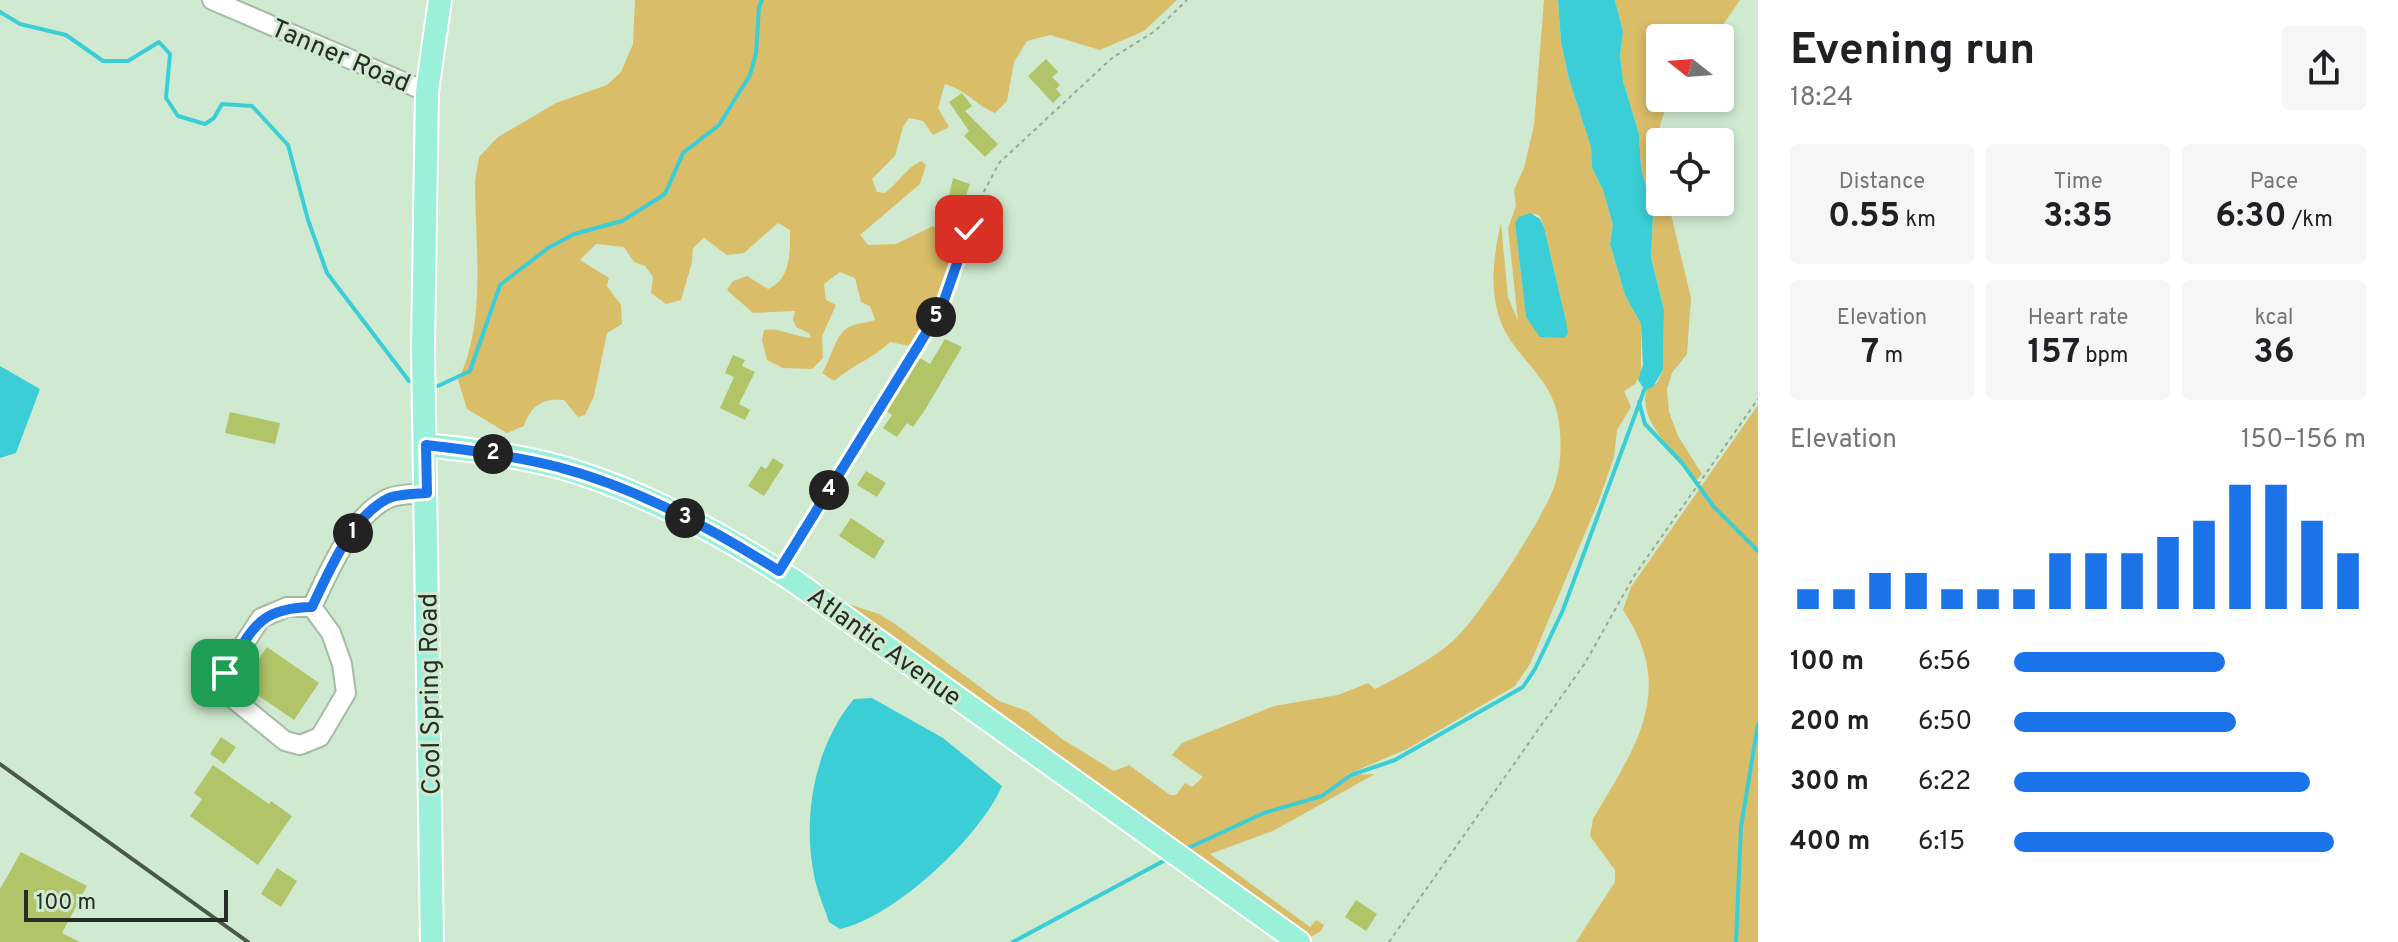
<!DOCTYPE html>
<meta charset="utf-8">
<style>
body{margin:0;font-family:Overpass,sans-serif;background:#f6f6f6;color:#202124;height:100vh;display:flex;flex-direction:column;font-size:30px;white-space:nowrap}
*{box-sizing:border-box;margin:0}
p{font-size:26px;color:#757577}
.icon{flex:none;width:44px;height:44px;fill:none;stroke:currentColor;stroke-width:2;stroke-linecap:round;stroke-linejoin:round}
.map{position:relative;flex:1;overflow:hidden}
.side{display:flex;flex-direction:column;background:#fff;width:640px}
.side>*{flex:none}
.needle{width:52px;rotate:287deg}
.buttons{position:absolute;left:1646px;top:24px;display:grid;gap:16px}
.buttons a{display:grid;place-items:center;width:88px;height:88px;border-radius:8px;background:#fff;box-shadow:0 4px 12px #0003;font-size:40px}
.scale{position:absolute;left:24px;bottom:20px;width:204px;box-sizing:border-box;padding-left:8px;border:4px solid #242e24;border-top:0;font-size:22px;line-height:28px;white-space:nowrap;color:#242e24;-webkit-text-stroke:6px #d0ead1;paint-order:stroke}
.pin{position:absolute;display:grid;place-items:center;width:68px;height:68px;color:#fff;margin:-34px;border-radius:16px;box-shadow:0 4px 12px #0006}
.km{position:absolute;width:40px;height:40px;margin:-20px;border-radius:50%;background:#222;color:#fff;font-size:22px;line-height:40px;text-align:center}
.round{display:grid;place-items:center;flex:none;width:84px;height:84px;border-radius:8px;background:#f6f6f6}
.overview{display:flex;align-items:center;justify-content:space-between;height:136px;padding:0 32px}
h1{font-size:44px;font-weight:700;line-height:60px}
.stats{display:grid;grid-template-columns:repeat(3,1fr);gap:12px;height:136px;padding:8px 32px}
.stats div{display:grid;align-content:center;border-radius:8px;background:#f6f6f6;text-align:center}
.stats b{font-size:34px;font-weight:700}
.stats small{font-size:22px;font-weight:400}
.stats p{font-size:22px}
.chart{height:224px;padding:16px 32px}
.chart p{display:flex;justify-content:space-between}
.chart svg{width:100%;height:144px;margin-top:8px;stroke:#1a73e8;stroke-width:6}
ul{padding:0 32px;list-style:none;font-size:26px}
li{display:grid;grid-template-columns:128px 96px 1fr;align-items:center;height:60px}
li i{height:20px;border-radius:10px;background:#1a73e8}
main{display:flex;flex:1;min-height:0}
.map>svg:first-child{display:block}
</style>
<main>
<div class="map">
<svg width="1758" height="942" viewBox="0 0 1758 942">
<rect width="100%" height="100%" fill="#d0ead1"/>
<path fill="#dabd68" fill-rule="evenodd" d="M 635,0 L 1177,0 L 1144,31 L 1100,50 L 1050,35 L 1027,41 L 1014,62 L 1007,101 L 995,113 C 974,104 968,91 945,84 L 938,108 L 949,127 L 933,135 L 923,121 L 909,118 L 903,127 L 895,156 L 872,179 L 877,192 L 885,193 C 899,182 905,169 921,161 L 926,165 L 920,184 L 860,235 L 868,245 L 896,244 L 933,226 L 955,237 L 957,243 L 930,315 L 910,346 L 890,342 C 872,359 853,365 834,381 L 822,373 C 831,360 835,334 849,327 C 857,323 867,323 875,320 L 870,306 L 861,302 L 855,278 L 840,272 L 824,284 L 826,300 L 836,305 L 822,336 L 823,358 L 812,369 L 783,368 L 767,360 L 762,340 L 764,330 C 779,327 795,337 811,338 L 809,333 L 796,327 L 793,319 L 795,311 L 753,313 L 727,290 L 733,281 L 747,276 L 768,289 C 791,279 790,253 790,230 L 778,223 L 744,253 L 727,255 L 704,238 L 693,248 L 692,262 L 681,300 L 666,304 L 651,293 L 653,277 L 645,266 L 634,262 L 624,247 L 596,244 L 580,260 L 609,278 L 607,286 L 621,305 L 622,324 L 607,333 L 594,396 L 585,415 L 578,417 L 564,400 C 543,398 531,405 524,426 L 507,433 L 467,409 L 458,380 C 487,323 475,244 475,181 L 479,157 L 498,137 L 556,103 L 607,85 L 621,72 L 633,44 Z
M 1544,0 L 1558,0 L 1561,42 L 1569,79 L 1591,147 L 1592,168 L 1603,190 L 1613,225 L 1610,244 L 1625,295 L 1641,324 L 1641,374 L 1635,384 L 1624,391 L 1631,407 L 1617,430 L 1614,457 L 1599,500 L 1530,664 L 1515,686 L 1407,749 L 1346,775 L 1375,774 L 1273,831 L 1210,854 L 1310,927 L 1316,920 L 1324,925 L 1321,931 L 1309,938 L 830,598 L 879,614 L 895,624 L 999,701 L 1027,711 L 1062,739 L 1114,771 L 1129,765 L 1170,795 L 1176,795 L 1185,783 L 1192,787 L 1203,777 L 1172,755 L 1182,743 L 1274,706 L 1338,695 L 1368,683 L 1375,689 C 1402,675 1430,661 1453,641 C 1477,620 1546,515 1555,484 C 1562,463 1562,433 1557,412 C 1550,383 1527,364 1511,341 C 1487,307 1492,261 1501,223 L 1508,297 L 1518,321 L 1508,228 L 1516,206 L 1514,190 L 1524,168 L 1534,125 ZM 1534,214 L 1540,216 L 1544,227 L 1566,321 L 1526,317 L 1515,223 Z
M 1615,0 L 1740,0 L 1714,38 L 1660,38 L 1660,98 L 1672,98 C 1650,131 1660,165 1660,202 L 1668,202 L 1691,298 L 1687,354 L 1672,373 L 1667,389 L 1669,412 L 1678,436 L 1702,474 L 1697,480 C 1679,453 1636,424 1647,388 L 1657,383 L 1663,370 L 1664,310 L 1651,257 L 1653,216 L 1641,168 L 1639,134 L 1623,81 L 1620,55 L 1623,32 Z
M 1758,405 L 1758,942 L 1576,942 L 1615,882 L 1615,870 L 1590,836 L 1593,819 C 1636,746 1677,690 1623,610 L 1631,587 Z"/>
<path fill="#3bced6" d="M 1558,0 L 1615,0 L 1623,32 L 1620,55 L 1623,81 L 1639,134 L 1641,168 L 1653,216 L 1651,257 L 1664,310 L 1663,370 L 1653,387 L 1645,390 L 1638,380 L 1643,365 L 1641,324 L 1625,295 L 1610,244 L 1613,225 L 1603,190 L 1592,168 L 1591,147 L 1569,79 L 1561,42 Z
M 1530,213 L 1540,219 L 1544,227 L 1566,321 L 1568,333 L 1565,338 L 1540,337 L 1526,317 L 1515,223 L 1519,217 Z
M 0,366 L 40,389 L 16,453 L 0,458 Z
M 872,698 L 943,738 L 1002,786 C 980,837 895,917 840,929 L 829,922 C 824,907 817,891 814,875 C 802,816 815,745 854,699 Z"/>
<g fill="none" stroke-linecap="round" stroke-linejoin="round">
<path stroke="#3bced6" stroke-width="4" d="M 0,12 L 20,24 L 66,35 L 103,61 L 128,61 L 159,42 L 170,54 L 166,98 L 178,116 L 205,124 L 214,118 L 222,104 L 252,106 L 288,145 L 308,220 L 327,273 L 409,381
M 438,386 L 470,371 L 500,285 L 548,248 L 574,234 L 622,221 L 665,194 L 683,153 L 719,125 L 750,75 L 756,53 L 759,7 L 762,0
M 1639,402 L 1645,424 L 1683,464 L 1713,506 L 1758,551
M 1184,850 L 1264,813 L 1322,796 L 1351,775 L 1395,760 L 1523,687 L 1535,669 L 1563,610 L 1645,388
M 1013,942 L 1169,858
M 1736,942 L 1741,827 L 1758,724"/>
</g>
<path fill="#b2c468" d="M 1046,59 L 1058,72 L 1052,77 L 1060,85 L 1056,89 L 1061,95 L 1053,103 L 1028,76 Z
M 962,93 L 972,106 L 965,111 L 998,144 L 985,157 L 964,136 L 969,131 L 949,102 Z
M 953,178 L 970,184 L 956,224 L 943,221 Z
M 945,339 L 962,347 L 925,410 L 913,427 L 907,423 L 897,437 L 883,428 L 892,415 L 886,411 L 918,357 L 930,364 Z
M 733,355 L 745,360 L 742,366 L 755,372 L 739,404 L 750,410 L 745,420 L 720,408 L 734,377 L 725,373 Z
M 230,412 L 280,423 L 275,444 L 225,433 Z
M 773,458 L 784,465 L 764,496 L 748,486 L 761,466 L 766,469 Z
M 866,471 L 886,483 L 877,497 L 857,485 Z
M 851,518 L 885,541 L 874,559 L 839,536 Z
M 267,647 L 319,683 L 294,720 L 241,684 Z
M 221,737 L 236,747 L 224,764 L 210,754 Z
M 213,765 L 269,804 L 271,801 L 292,816 L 258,865 L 190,816 L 202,799 L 194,793 Z
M 21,852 L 87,886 L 62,933 L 80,942 L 0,942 L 0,889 Z
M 277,868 L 297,881 L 281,907 L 261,894 Z
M 1356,900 L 1377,914 L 1366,931 L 1345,917 Z"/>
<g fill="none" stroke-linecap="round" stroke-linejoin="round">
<g stroke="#a3bca4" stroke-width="22">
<path id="minor" d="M 212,0 L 427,92
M 287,607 L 312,607 L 331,633 L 342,664 L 346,693 L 320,737 L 300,745 L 285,741 L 224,691 L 225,673 L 261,618 Z
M 312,607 C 329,572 351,516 389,498 C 399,494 416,494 427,493"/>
</g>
<g stroke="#fff" stroke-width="26">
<path id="major" d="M 426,445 C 471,450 516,455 560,467 C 644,491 724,535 797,583 L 1299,942
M 432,942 L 423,349 L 427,92 L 440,0"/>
</g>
<path stroke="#96aa96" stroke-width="2" stroke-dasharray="4 4" stroke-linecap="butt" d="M 788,557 L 941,309 L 978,203 L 999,163 L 1112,58 L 1155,31 L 1187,0
M 1389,942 L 1585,663 L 1634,576 L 1758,399"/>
<use href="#minor" stroke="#fff" stroke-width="18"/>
<use href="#major" stroke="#9bf0da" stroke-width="22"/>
<path stroke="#4a584a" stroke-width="4" d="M 0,764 L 248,942"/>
</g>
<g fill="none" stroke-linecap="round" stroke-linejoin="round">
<g stroke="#fff" stroke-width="16">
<path id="route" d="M 225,673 C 253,630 256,608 312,607 C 329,572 351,516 389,498 C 399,494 416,494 427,493 L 426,445 C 470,450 515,456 558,467 C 637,488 711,528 779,571 L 941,309 L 969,229"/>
</g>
<use href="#route" stroke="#1a73e8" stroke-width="10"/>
</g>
<g text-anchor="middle" stroke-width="6" stroke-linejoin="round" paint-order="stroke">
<g font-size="26" fill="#242e24" stroke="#d0ead1">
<text transform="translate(341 55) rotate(23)" y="9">Tanner Road</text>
<text transform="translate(885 646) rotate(36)" y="9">Atlantic Avenue</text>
<text transform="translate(429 694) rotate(-91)" y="9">Cool Spring Road</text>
</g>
</g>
</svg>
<div class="buttons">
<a><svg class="needle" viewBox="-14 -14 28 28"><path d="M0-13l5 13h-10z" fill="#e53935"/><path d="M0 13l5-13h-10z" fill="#757577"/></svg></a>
<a><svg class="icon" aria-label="locate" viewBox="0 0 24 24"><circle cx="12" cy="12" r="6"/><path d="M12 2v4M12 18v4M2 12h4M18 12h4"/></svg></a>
</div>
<div class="scale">100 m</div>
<div class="pin" style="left:225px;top:673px;background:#1e9e55"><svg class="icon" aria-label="arrive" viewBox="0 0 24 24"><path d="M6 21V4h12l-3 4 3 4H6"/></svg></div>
<div class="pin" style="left:969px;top:229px;background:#d93025"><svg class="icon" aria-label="check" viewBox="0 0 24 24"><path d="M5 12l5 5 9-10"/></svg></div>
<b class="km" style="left:353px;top:533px">1</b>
<b class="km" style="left:493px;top:454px">2</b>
<b class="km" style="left:685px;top:518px">3</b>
<b class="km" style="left:829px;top:490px">4</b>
<b class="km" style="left:936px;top:317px">5</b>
</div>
<section class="side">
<div class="overview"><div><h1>Evening run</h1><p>18:24</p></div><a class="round"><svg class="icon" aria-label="share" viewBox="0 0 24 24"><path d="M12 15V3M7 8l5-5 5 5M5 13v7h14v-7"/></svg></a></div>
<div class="stats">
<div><p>Distance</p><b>0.55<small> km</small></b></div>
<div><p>Time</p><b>3:35</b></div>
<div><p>Pace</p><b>6:30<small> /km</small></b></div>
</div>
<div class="stats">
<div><p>Elevation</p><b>7<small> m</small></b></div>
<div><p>Heart rate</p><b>157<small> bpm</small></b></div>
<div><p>kcal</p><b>36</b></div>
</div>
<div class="chart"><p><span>Elevation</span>150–156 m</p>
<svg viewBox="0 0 160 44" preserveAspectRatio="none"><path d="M5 44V38M15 44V38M25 44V33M35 44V33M45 44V38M55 44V38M65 44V38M75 44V27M85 44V27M95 44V27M105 44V22M115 44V17M125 44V6M135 44V6M145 44V17M155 44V27"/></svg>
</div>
<ul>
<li><b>100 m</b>6:56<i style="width:60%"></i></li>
<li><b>200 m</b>6:50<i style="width:63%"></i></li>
<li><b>300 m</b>6:22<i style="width:84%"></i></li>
<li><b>400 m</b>6:15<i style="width:91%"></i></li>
</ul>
</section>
</main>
